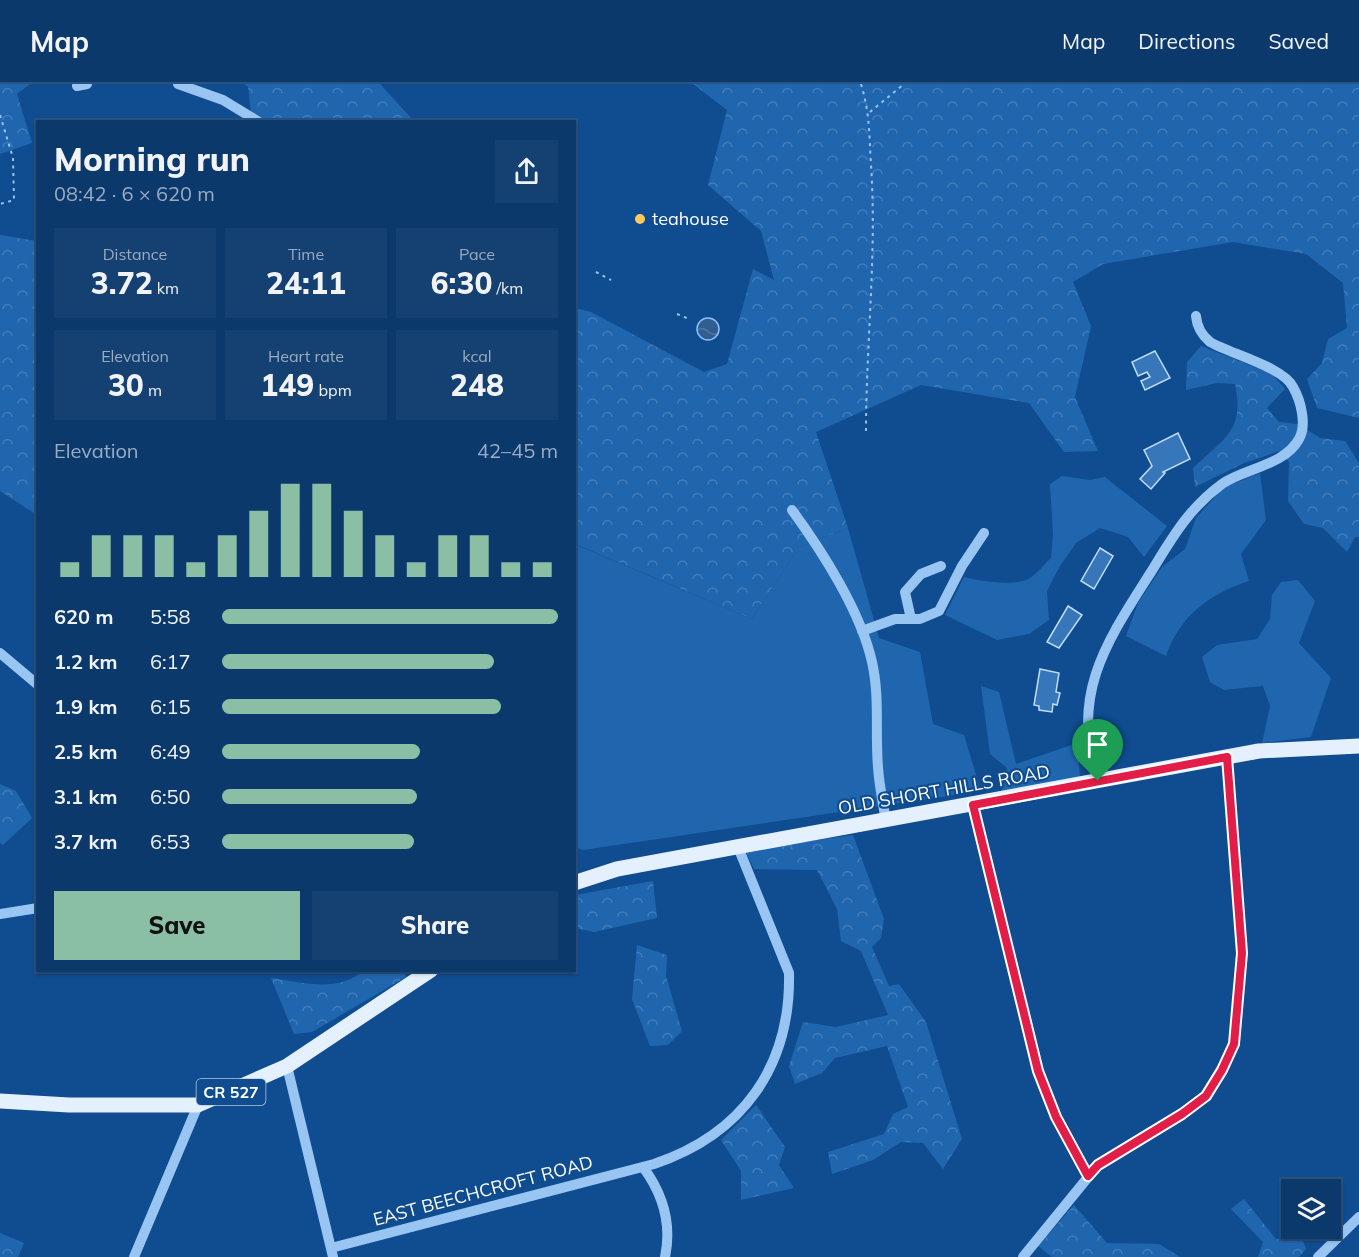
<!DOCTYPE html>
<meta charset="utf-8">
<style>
body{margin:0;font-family:Mulish,sans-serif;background:#144072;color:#f1f3f6;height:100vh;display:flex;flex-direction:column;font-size:22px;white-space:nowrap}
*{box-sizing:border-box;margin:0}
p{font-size:20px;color:#9aacc2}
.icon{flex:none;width:33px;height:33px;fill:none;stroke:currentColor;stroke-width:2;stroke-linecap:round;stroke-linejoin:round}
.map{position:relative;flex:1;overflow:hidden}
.sheet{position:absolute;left:36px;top:36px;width:540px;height:852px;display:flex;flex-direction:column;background:#0b396c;border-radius:0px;box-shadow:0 2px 4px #0004,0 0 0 2px #2b537f}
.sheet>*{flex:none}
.fabs{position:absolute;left:1281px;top:1095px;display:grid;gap:12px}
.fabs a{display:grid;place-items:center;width:60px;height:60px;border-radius:0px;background:#0b396c;box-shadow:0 2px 4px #0004,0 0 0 2px #2b537f;font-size:30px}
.pin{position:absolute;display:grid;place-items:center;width:51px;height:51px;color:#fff;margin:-62px -26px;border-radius:50% 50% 50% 0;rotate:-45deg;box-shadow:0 0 6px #0007}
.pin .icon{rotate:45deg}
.round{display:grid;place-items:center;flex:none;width:63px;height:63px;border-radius:0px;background:#144072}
.overview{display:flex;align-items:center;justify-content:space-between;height:102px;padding:0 18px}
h1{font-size:33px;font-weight:800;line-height:45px}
.metrics{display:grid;grid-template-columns:repeat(3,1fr);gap:9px;height:102px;padding:6px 18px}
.metrics div{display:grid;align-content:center;border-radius:0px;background:#144072;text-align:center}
.metrics b{font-size:30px;font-weight:800}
.metrics small{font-size:16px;font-weight:400}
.metrics p{font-size:16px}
.chart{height:168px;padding:12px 18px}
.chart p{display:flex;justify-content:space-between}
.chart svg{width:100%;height:108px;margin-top:6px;stroke:#8abfa5;stroke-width:6}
.action{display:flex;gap:12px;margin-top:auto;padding:12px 18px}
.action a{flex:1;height:69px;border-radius:0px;background:#8abfa5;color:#111;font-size:24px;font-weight:800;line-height:69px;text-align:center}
.action a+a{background:#144072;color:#f1f3f6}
ul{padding:0 18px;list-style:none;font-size:20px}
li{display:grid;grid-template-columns:96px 72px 1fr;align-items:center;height:45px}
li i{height:15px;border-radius:8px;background:#8abfa5}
header{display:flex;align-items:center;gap:36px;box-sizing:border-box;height:84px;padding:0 30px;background:#0b396c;border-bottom:2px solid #2b537f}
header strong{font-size:28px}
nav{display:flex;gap:33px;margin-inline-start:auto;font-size:21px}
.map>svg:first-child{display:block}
</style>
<header>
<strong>Map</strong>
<nav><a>Map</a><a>Directions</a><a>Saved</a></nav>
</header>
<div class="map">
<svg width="1359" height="1173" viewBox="0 0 1359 1173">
<defs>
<pattern id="forest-crowns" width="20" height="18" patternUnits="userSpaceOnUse" patternTransform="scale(1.5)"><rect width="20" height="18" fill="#2066af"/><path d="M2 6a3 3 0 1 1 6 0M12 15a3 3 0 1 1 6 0" fill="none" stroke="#417dbb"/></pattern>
<pattern id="water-waves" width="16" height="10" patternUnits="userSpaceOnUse" patternTransform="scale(1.5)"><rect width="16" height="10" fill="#315e90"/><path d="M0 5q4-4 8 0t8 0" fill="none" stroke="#5076a1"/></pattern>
</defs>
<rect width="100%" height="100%" fill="#0f4c90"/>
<path fill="url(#forest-crowns)" d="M 0,0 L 30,0 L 17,10 L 32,59 L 0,70 Z
M 244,0 L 380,0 L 414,37 L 252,37 L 248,3 Z
M 693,0 L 1359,0 L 1359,334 L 1317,324 L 1307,295 L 1322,279 L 1328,255 L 1347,244 L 1343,199 L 1306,170 L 1233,158 L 1103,180 L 1073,198 L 1091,242 L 1075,313 L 1098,367 L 1064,368 L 1029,319 L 921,301 L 816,348 L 848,444 L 799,463 L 752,535 L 575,460 L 575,224 L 591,228 L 704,288 L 727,280 L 753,185 L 774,196 L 761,147 L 708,101 L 727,26 Z
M 0,151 L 37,157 L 37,431 L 0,407 Z
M 1201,262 L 1272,290 L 1285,305 L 1267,324 L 1279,338 L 1298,340 L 1320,354 L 1345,357 L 1359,379 L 1359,453 L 1355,453 L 1347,468 L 1323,444 L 1304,440 L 1288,417 L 1289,378 L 1279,367 L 1242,380 L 1195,403 L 1193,384 C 1224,354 1245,347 1235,300 L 1217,299 L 1186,306 L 1187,278 Z
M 0,700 L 16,707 L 32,734 L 3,761 L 0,759 Z
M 853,751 L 884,835 L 881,854 L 872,863 L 889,902 L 899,900 L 926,938 L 962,1055 L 943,1085 L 923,1059 L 901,1058 L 873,1076 L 832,1090 L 828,1068 L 884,1050 L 893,1030 L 908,1023 L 887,962 L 835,974 L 822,989 L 795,1000 L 789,982 L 803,938 L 836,943 L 888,931 L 861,867 L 841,857 L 837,825 L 817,786 L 754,785 L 745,766 Z
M 653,797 L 657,834 L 594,848 L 575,844 L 575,811 Z
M 637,861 L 667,871 L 666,892 L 682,947 L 668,961 L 650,962 L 632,915 Z
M 359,887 L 404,887 L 406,893 L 312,948 L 294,950 L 271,894 C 301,898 334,908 359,890 Z
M 756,1021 L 785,1063 L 779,1081 L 794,1104 L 741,1116 L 741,1087 L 721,1056 Z
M 1244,1115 L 1276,1155 L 1302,1154 L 1306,1165 L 1299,1173 L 1258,1173 L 1263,1158 L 1231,1125 Z
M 1074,1121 L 1107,1159 L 1159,1160 L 1180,1173 L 1052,1173 L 1038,1162 Z
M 0,1149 L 24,1159 L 18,1173 L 0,1173 Z"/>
<path fill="#2066af" d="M 1260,389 L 1266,436 L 1241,470 L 1249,497 C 1209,510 1180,532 1166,572 L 1126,552 L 1138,519 L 1162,483 L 1185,465 L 1196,434 L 1223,404 Z
M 1062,392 L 1090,396 L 1105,393 L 1167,442 L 1144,473 L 1128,453 L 1100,444 L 1076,459 L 1060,482 L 1047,507 L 1049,536 L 1029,550 L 997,556 L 945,531 L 964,493 C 980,497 1016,503 1030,494 C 1038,489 1044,480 1051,474 L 1053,450 L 1050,400 Z
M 848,444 L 879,554 L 920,568 L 933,640 L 964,651 L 981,707 L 583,766 L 575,763 L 574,460 L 752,535 L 799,463 Z
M 1298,496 L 1315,517 L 1299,559 L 1331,594 L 1311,653 L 1262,659 L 1270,622 L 1263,602 L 1224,606 L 1210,598 L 1202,573 L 1217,561 L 1257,555 L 1270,535 L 1272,511 L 1281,498 Z
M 981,602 L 999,608 L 1016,680 L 1077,659 L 1080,693 L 1001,709 L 1007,684 L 990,670 Z"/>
<path fill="url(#water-waves)" stroke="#8ac0f7" stroke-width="1.5" d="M697 245a11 11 0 1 1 22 0a11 11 0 1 1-22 0Z"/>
<path fill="#3776b9" stroke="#c0defe" stroke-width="1.5" d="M 1155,267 L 1170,294 L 1145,306 L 1141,297 L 1150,293 L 1147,288 L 1138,292 L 1132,278 Z
M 1178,349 L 1190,375 L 1163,388 L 1165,389 L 1151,405 L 1140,395 L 1152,382 L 1144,366 Z
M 1100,464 L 1113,472 L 1094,505 L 1081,497 Z
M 1068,522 L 1082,531 L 1059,564 L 1047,558 Z
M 1040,585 L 1059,589 L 1056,608 L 1060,609 L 1057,621 L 1053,620 L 1052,628 L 1039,626 L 1039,622 L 1034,621 Z"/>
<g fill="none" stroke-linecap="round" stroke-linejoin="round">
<path stroke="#99c5f3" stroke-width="2" stroke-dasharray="3 4.5" stroke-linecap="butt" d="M 861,0 C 870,30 869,50 871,81 C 877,170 866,259 866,348
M 870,28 L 904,0
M 0,31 L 13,74 L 14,116 L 0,120
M 596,188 L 611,196
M 677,230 L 689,235"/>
<path stroke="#99c5f3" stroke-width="10" d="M 178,0 L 223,16 L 259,38
M 77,2 L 87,0
M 792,426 C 822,467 861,528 872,578 C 880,613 875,648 878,683 C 879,701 883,719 886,737
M 911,535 L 905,508 L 921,490 L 941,482
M 862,547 L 895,535 L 920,535 L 939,527 L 962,482 L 984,449
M 0,569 L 38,601
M 1098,697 C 1069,611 1107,557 1151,488 C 1172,454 1188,425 1222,400 C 1245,384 1284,382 1299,355 C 1307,341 1301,317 1293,303 C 1283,283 1231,270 1210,258 C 1202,251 1197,244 1196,232
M 973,721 L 1038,987 L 1056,1033 L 1088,1092
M 0,830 L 38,824
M 287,982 L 333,1173
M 643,1083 C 663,1110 672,1140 665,1173
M 331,1164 L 654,1080 C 743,1050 791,982 789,889 L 738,763
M 134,1173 L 198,1021
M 1023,1173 L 1098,1081 L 1182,1030 L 1206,1012 L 1222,986 L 1234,960 L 1242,869 L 1227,673
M 1318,1173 L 1359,1133"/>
<path stroke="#e5f0ff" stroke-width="15" d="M 574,799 L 617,785 L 1259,667 L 1359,662
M 0,1017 L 69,1021 L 198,1021 L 287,982 L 431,886"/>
</g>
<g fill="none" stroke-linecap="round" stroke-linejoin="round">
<g stroke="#fff" stroke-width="12">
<path id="route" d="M 1227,673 L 1242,869 L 1234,960 L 1222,986 L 1206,1012 L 1182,1030 L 1098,1081 L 1088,1092 L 1056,1033 L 1038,987 L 973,721 Z"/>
</g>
<use href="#route" stroke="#e11d48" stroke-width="8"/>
</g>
<circle fill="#ffca5b" stroke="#0f4c90" stroke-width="2" cx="640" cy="135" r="6"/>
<g text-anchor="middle" stroke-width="4.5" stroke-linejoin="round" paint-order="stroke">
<rect fill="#0f4c90" stroke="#b7c9de" stroke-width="1.5" x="196.5" y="995" width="69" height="26" rx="4.5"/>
<g font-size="16" font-weight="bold" fill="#fff">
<text x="231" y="1014">CR 527</text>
</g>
<g font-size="18" fill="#fff" stroke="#0f4c90" text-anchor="start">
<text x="652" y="141">teahouse</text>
</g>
<g font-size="18" fill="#fff" stroke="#0f4c90">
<text transform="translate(944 706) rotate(-10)" y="6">OLD SHORT HILLS ROAD</text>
<text transform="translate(483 1107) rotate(-15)" y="6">EAST BEECHCROFT ROAD</text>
</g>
</g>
</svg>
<div class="fabs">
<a><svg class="icon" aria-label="layers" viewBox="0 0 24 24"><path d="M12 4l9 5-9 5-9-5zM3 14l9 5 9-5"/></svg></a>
</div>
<div class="pin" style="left:1098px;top:697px;background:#1e9e55"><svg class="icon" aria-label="arrive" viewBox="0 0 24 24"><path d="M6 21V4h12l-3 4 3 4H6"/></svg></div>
<section class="sheet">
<div class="overview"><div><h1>Morning run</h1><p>08:42 · 6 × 620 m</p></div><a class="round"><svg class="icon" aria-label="share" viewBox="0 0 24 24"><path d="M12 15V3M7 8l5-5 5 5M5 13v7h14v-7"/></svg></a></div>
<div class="metrics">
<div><p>Distance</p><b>3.72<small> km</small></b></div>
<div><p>Time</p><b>24:11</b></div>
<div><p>Pace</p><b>6:30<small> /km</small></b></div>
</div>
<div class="metrics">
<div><p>Elevation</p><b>30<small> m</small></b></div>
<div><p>Heart rate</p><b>149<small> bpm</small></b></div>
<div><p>kcal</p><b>248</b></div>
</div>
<div class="chart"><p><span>Elevation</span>42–45 m</p>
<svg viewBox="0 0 160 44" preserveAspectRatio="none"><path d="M5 44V38M15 44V27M25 44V27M35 44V27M45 44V38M55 44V27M65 44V17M75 44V6M85 44V6M95 44V17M105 44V27M115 44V38M125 44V27M135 44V27M145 44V38M155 44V38"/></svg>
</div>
<ul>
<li><b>620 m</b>5:58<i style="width:100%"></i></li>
<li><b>1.2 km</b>6:17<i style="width:81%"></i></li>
<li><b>1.9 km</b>6:15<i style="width:83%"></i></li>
<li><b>2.5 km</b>6:49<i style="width:59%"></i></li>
<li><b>3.1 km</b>6:50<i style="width:58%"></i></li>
<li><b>3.7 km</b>6:53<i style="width:57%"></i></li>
</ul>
<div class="action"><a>Save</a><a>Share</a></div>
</section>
</div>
